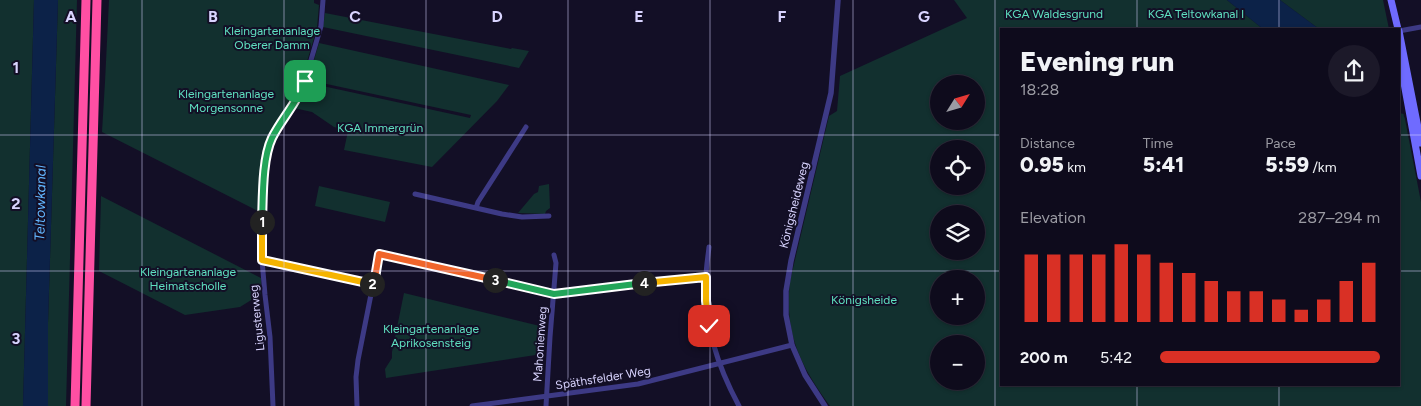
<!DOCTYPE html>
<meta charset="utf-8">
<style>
body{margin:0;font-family:Figtree,sans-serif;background:#1c1929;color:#f1f3f6;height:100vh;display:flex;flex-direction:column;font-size:19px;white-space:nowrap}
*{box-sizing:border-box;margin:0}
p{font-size:16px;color:#9b9ba3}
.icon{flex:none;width:28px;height:28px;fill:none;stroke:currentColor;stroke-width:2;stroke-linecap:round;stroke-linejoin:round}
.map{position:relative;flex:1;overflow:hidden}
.drawer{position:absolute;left:1000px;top:28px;width:400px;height:358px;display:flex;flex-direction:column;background:#0e0b1c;border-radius:0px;box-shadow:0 1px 4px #0004,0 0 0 1px #2e2b3b}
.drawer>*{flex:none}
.needle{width:32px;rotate:53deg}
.tools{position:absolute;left:930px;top:75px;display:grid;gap:10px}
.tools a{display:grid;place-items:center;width:55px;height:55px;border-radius:50%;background:#0e0b1c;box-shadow:0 1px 4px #0004,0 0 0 1px #2e2b3b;font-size:25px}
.pin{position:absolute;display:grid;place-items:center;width:42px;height:42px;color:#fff;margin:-21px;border-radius:10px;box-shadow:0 2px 8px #0006}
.km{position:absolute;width:25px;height:25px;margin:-12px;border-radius:50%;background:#222;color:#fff;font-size:14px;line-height:25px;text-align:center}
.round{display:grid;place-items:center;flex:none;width:52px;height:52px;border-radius:26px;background:#1c1929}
.head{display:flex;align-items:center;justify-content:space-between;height:85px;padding:0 20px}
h1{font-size:28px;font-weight:800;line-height:38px}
.figures{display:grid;grid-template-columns:repeat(3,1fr);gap:8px;height:85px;padding:5px 20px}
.figures div{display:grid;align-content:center}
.figures b{font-size:21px;font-weight:800}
.figures small{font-size:14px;font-weight:400}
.figures p{font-size:14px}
.chart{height:140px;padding:10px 20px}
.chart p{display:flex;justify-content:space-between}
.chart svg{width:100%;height:90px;margin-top:5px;stroke:#d93025;stroke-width:6}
ul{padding:0 20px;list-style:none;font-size:16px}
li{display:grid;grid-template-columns:80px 60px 1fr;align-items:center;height:38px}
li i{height:12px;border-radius:6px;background:#d93025}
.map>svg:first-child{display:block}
</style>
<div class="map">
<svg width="1421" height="406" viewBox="0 0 1421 406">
<rect width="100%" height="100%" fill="#130f26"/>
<path fill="#12302f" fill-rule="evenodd" d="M 0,0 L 34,0 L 23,406 L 0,406 Z
M 58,0 L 77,0 L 66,406 L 48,406 L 48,323 Z
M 109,0 L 314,0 L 314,3 L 319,5 L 317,28 L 300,85 L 297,94 L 267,140 L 260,184 L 260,212 L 102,132 L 105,82 Z
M 954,0 L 1227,0 L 1263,29 L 1001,29 L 1001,384 L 1399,384 L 1399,113 L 1404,114 L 1421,202 L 1421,406 L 830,406 C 800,365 784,333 790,281 L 829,116 L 837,111 L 840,76 L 967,18 ZM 939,84 L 976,84 L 976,121 L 939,121 ZM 939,149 L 976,149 L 976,186 L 939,186 ZM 939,214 L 976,214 L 976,251 L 939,251 ZM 939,279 L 976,279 L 976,316 L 939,316 ZM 939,344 L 976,344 L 976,381 L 939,381 Z
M 1280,0 L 1383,0 L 1389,29 L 1319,29 Z
M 325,13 L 511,49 L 512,48 L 529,51 L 519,68 L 323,27 Z
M 319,43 L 509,85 L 497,101 L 432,167 L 344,150 L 348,131 L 334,127 L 312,112 L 294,108 L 303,94 L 307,84 L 318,86 L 318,85 L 470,118 L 471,115 L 308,80 Z
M 549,184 L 550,208 L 546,211 L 545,214 L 518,213 L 534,194 L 538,192 L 539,186 Z
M 319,186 L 390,202 L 385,222 L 315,206 Z
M 101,196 L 261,278 L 261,294 L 240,307 L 185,315 L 99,271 Z
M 404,293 L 544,327 L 542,354 L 386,378 L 385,369 L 392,358 L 392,352 Z"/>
<path fill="#0c2248" d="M 34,0 L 58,0 L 48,323 L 48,406 L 23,406 Z
M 1227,0 L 1280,0 L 1319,29 L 1263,29 Z"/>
<path fill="#130f26" d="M 1399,83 L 1419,94 L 1421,107 L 1421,124 L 1404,117 Z"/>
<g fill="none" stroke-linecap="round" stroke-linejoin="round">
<path stroke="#3d3a85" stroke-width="5" d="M 1399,31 L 1421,27
M 415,194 L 502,214 L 522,217 L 549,216
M 476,208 L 478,202 L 526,127
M 709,247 C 708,257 706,267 706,278 C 704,325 717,365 739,406
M 262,260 L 374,284
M 273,406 L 270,337 L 265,295 L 262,260 L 263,189 L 266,162 L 268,149 L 273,136 L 301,94 L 321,26 L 323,0
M 357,406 L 356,377 L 358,360 L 379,254 L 554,294 L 706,277
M 472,406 L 638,384 L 792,345
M 546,406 L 550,337 L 556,263 L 554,255"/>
<path stroke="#3d3a85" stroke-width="5.5" d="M 825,406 L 805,375 L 792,345 L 786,315 L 786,291 L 791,261 L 831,93 L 838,0"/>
<path stroke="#6f6bff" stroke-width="7" d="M 1391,0 L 1398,29
M 1399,31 L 1421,143
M 1400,36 L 1399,49 L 1402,72 L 1421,176"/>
<path stroke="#ff4fa3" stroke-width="9" d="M 75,406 L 86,0
M 86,406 L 97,0"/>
</g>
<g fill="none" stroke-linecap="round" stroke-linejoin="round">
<g stroke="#fff" stroke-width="10">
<path id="split-1" d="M 262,222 C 263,198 262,159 272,138 C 282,118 298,102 305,81"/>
</g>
<g stroke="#fff" stroke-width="10">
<path id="split-2" d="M 262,222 L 262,260 L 372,284"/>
</g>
<g stroke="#fff" stroke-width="10">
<path id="split-3" d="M 372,284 L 374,284 L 379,254 L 495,280"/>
</g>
<g stroke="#fff" stroke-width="10">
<path id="split-4" d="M 495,280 L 554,294 L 644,283"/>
</g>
<g stroke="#fff" stroke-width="10">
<path id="split-5" d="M 644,283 L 706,277 L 706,301 L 709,326"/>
</g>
<use href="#split-1" stroke="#22a559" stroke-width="6"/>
<use href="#split-2" stroke="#f5b400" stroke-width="6"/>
<use href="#split-3" stroke="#f0652b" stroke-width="6"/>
<use href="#split-4" stroke="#22a559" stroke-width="6"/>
<use href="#split-5" stroke="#f5b400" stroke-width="6"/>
</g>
<path fill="none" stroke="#d9d4ff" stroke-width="1" stroke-opacity="0.55" d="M 142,0 L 142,406M 284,0 L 284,406M 426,0 L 426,406M 568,0 L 568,406M 710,0 L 710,406M 853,0 L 853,406M 995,0 L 995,406M 1137,0 L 1137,29M 1279,0 L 1279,29M 0,135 L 1001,135M 1399,135 L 1421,135M 0,271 L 1001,271M 1399,271 L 1421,271M 1137,384 L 1137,406M 1279,384 L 1279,406"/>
<g text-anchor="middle" stroke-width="4" stroke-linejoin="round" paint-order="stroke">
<g font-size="12" fill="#5fe0c0" stroke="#130f26">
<text x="1054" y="18">KGA Waldesgrund</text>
<text x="1196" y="18">KGA Teltowkanal I</text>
<text x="272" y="35">Kleingartenanlage<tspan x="272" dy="14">Oberer Damm</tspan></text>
<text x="226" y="98">Kleingartenanlage<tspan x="226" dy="14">Morgensonne</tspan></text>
<text x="380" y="132">KGA Immergrün</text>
<text x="188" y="276">Kleingartenanlage<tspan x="188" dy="14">Heimatscholle</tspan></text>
<text x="864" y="304">Königsheide</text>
<text x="431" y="333">Kleingartenanlage<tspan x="431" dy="14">Aprikosensteig</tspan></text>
</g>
<g font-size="12" fill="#d9d4ff" stroke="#130f26">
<text transform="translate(794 205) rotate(-76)" y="4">Königsheideweg</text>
<text transform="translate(257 318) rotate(-96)" y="4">Ligusterweg</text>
<text transform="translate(540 344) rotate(-86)" y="4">Mahonienweg</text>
<text transform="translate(603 378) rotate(-9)" y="4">Späthsfelder Weg</text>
</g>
<g font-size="14" font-style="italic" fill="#62b6ff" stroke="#130f26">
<text transform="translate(40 203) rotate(-89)" y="5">Teltowkanal</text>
</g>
</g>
<g font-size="16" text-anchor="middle" font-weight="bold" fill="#d9d4ff" stroke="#130f26" stroke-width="4" stroke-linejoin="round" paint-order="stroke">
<text x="71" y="22">A</text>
<text x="213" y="22">B</text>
<text x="355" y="22">C</text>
<text x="497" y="22">D</text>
<text x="639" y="22">E</text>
<text x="782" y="22">F</text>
<text x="924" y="22">G</text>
<text x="16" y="73">1</text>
<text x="16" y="209">2</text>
<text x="16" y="344">3</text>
</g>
</svg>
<div class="tools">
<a><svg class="needle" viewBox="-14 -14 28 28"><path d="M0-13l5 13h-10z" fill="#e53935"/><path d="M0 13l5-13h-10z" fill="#9b9ba3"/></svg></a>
<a><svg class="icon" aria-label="locate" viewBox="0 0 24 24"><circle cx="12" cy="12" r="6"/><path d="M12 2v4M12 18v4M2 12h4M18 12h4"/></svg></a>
<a><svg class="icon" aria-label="layers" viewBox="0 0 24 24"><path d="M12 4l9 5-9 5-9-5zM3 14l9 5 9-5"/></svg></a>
<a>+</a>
<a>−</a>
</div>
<div class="pin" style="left:305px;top:81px;background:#1e9e55"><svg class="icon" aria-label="arrive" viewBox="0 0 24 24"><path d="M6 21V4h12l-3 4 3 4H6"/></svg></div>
<div class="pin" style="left:709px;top:326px;background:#d93025"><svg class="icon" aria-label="check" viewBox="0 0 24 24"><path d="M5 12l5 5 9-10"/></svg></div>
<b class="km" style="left:262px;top:222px">1</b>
<b class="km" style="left:372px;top:284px">2</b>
<b class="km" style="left:495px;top:280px">3</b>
<b class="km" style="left:644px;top:283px">4</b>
<section class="drawer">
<div class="head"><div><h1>Evening run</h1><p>18:28</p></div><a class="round"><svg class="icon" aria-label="share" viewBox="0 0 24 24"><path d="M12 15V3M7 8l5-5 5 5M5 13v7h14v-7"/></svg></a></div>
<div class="figures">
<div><p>Distance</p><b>0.95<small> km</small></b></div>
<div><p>Time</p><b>5:41</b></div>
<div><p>Pace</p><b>5:59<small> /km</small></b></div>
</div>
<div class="chart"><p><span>Elevation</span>287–294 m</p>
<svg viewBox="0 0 160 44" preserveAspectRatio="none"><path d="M5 44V11M15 44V11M25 44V11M35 44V11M45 44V6M55 44V11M65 44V15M75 44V20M85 44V24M95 44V29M105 44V29M115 44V33M125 44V38M135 44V33M145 44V24M155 44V15"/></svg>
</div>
<ul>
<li><b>200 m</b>5:42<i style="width:100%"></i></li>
</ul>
</section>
</div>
